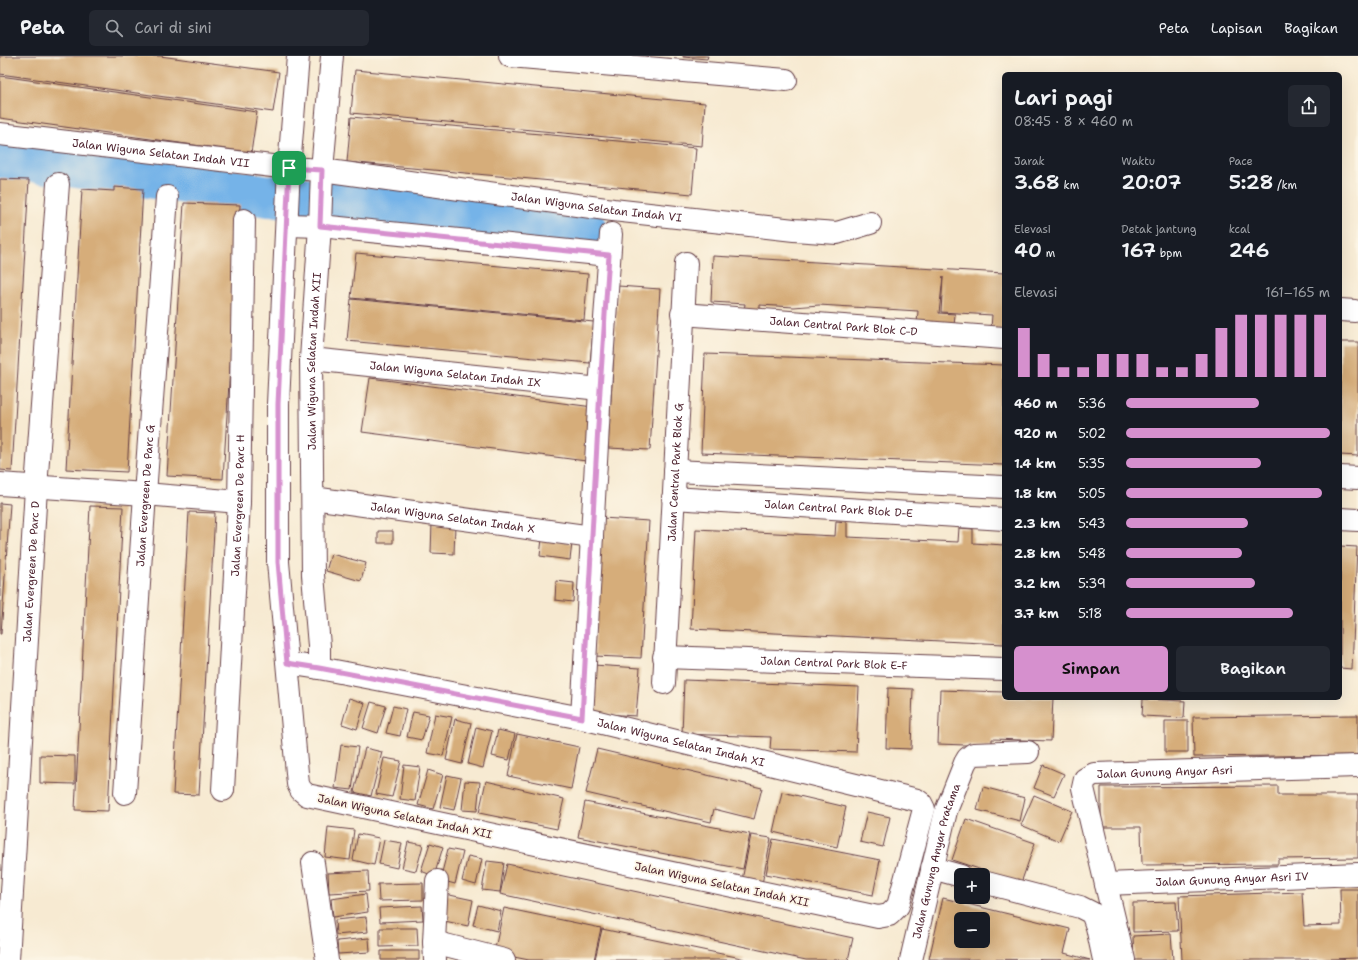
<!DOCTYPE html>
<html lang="id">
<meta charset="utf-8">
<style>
body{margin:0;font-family:"Shantell Sans",sans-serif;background:#242831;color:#f1f3f6;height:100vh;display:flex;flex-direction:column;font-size:15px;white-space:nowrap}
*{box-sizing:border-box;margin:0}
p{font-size:13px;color:#9ea1a6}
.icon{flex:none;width:22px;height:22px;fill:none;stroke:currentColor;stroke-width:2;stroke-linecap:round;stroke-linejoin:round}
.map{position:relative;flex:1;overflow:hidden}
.side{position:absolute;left:1002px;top:16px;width:340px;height:628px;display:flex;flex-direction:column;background:#171b24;border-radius:6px;box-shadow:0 4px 16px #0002}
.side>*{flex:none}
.tools{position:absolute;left:954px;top:812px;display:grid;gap:8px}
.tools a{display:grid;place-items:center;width:36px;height:36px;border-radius:6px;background:#171b24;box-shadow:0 4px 16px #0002;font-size:20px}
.pin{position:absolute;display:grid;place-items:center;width:34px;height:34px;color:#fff;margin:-17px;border-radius:8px;box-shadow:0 2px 6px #0006}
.round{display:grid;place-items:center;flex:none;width:42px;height:42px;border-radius:6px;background:#242831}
.head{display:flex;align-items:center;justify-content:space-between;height:68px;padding:0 12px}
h1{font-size:22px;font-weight:600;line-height:30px}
.metrics{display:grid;grid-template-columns:repeat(3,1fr);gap:6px;height:68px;padding:4px 12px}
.metrics div{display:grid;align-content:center}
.metrics b{font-size:20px;font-weight:600}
.metrics small{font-size:11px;font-weight:400}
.metrics p{font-size:11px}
.chart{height:112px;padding:8px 12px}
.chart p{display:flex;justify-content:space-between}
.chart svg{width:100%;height:72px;margin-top:4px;stroke:#d690ce;stroke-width:6}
.action{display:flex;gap:8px;margin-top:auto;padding:8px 12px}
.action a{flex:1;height:46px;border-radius:6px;background:#d690ce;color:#111;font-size:16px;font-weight:600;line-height:46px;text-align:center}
.action a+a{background:#242831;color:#f1f3f6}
ul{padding:0 12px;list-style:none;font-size:13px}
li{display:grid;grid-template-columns:64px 48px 1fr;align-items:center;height:30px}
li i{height:10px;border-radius:5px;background:#d690ce}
header{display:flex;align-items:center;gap:24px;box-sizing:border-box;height:56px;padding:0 20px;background:#171b24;border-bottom:1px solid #363941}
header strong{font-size:19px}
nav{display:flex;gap:22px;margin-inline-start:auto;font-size:14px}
.search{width:280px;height:36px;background:#242831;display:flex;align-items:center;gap:10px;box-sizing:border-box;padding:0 14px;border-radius:6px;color:#9ea1a6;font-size:15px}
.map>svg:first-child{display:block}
</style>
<header>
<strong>Peta</strong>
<div class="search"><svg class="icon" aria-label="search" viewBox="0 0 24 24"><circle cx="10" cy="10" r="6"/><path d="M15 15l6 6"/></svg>Cari di sini</div>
<nav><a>Peta</a><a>Lapisan</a><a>Bagikan</a></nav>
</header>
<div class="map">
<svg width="1358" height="904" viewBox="0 0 1358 904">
<rect width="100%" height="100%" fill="#fcf5e5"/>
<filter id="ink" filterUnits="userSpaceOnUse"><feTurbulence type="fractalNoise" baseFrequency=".025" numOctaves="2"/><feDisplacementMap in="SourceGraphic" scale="8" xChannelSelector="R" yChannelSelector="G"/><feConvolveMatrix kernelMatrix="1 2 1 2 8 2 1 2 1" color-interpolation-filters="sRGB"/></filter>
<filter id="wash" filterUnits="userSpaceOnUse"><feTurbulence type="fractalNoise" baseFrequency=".012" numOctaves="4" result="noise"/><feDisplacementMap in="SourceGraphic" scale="16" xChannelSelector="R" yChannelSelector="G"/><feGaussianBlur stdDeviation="0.9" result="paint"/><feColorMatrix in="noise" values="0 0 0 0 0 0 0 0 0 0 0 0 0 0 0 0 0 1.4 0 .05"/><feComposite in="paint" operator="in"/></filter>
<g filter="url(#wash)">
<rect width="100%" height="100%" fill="#f7ead2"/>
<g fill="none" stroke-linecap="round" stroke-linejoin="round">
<path stroke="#75b3e8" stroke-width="42" d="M 0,101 L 129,118 L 269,140 L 337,144 L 587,173"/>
</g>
<g id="blocks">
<path fill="#d6ad7a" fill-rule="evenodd" d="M 0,0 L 160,0 L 279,16 L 273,56 L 0,18 Z
M 683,0 L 708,0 L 707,3 L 683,1 Z
M 355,14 L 705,47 L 702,90 L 351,57 Z
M 0,20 L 257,56 L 251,97 L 0,62 Z
M 351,61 L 696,92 L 692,138 L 347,106 Z
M 0,123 L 29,124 L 12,415 L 0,414 Z
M 114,131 L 143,133 L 127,416 L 66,413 L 82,133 L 114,135 Z
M 184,147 L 240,149 L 223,423 L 167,420 Z
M 356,197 L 588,218 L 584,264 L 351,242 Z
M 713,200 L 1004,217 L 1004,274 L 991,273 L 992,259 L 941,256 L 943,221 L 939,257 L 955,258 L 954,270 L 917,268 L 918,255 L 819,249 L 794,251 L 760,249 L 760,257 L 744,256 L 745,248 L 711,246 Z
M 618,230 L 660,233 L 650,394 L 608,392 Z
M 351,243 L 594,266 L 590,307 L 347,285 Z
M 1340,286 L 1358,286 L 1358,400 L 1340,399 Z
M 705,298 L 1004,309 L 1004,409 L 701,397 Z
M 370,322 L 593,351 L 586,405 L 362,376 Z
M 0,447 L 10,448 L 1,578 L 0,578 Z
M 90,450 L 123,451 L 108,755 L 75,754 Z
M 189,456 L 215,457 L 199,739 L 173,738 Z
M 602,462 L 649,465 L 641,602 L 594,600 Z
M 836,465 L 847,466 L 847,481 L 958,486 L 959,472 L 973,473 L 973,487 L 1004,489 L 1004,588 L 691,573 L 696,473 L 835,480 Z
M 432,467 L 455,469 L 454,498 L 431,497 Z
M 378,475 L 393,475 L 393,487 L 378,487 Z
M 542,483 L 572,487 L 570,504 L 540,500 Z
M 1340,490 L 1357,491 L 1352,613 L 1340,612 Z
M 331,498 L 366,507 L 361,525 L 326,515 Z
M 556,525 L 574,527 L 573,546 L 555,544 Z
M 593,609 L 640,612 L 636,660 L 590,657 Z
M 684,624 L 859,631 L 856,696 L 770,693 L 771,681 L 682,678 Z
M 888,632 L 913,633 L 911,693 L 886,692 Z
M 940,634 L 1004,636 L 1004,642 L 1053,642 L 1051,685 L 992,683 L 992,690 L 938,688 Z
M 349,642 L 365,647 L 357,673 L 342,668 Z
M 1143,643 L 1185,645 L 1184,662 L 1142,660 Z
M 371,646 L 386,650 L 378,677 L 363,672 Z
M 393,650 L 406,653 L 400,680 L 386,677 Z
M 413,656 L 429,659 L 422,684 L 407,681 Z
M 435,658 L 452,661 L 443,700 L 427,697 Z
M 1358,659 L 1358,699 L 1194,701 L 1193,661 Z
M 455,663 L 471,667 L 462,708 L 446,704 Z
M 1165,665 L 1188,665 L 1188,696 L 1165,696 Z
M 476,671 L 492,675 L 483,712 L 468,708 Z
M 498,674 L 515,678 L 509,704 L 492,700 Z
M 517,678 L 579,691 L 571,733 L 508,720 Z
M 341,689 L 358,691 L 352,734 L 335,732 Z
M 365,692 L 382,696 L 371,740 L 354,736 Z
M 597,693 L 762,732 L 754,763 L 714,753 L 711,766 L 586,737 Z
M 40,699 L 75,700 L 75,728 L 40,727 Z
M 384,702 L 401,705 L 392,741 L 376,738 Z
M 404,709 L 420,711 L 415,745 L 400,743 Z
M 1043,709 L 1064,718 L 1054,740 L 1034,732 Z
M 428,714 L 443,719 L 433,753 L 418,749 Z
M 447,719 L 461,722 L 454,754 L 440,751 Z
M 465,725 L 480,726 L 477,755 L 462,754 Z
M 486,725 L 564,743 L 557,773 L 479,757 Z
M 1278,730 L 1278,739 L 1358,739 L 1358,802 L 1278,803 L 1278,808 L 1142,809 L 1141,771 L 1101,771 L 1101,731 Z
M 983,731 L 1025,742 L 1020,765 L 977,754 Z
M 782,736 L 846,751 L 837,791 L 773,776 Z
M 1034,739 L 1072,755 L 1059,785 L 1021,769 Z
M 585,746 L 750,778 L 743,813 L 578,781 Z
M 867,756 L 890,761 L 883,791 L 860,786 Z
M 966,763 L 1035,787 L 1021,827 L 952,804 Z
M 328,771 L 354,774 L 350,804 L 325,801 Z
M 358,778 L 379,782 L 374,809 L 353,804 Z
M 751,779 L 771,782 L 762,828 L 742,824 Z
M 773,783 L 880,804 L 873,839 L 766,818 Z
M 384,784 L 402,787 L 397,812 L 379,808 Z
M 408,786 L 423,789 L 416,815 L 402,812 Z
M 430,787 L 443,791 L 434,820 L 421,815 Z
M 448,793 L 463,796 L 455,828 L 440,824 Z
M 468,800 L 482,803 L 476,829 L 462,825 Z
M 487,805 L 504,807 L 500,836 L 482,834 Z
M 507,808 L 853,882 L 848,904 L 806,904 L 500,838 Z
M 368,815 L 369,835 L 329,837 L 328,817 Z
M 423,827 L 423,844 L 379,845 L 378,828 Z
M 1340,833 L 1358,833 L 1358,902 L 1303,904 L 1182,904 L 1179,840 L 1302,836 L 1304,870 L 1341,869 Z
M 366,838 L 368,856 L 333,861 L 331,843 Z
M 445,838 L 473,844 L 468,870 L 440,864 Z
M 943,842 L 1070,873 L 1064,897 L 1090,904 L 929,903 ZM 961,863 L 983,863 L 983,885 L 961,885 Z
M 1176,846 L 1178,875 L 1133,876 L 1133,847 Z
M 478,849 L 501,855 L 497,875 L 473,869 Z
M 422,850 L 423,864 L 380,866 L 379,852 Z
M 504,852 L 601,872 L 594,904 L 529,904 L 494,897 Z
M 366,861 L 368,876 L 336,879 L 335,864 Z
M 380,872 L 417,872 L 418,890 L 380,891 Z
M 602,873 L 741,902 L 746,904 L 601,904 L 595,903 Z
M 1171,878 L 1173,904 L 1134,904 L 1133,880 Z
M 369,882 L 370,896 L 338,898 L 337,885 Z
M 381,895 L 419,895 L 419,904 L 381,904 Z"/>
</g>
</g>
<g filter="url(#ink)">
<use href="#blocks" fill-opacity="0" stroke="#643d44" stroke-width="1"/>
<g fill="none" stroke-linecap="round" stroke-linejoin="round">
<g stroke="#643d44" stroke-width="24">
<g id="minor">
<path d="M 510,0 L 786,24"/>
<path id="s1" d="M 0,78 L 289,112 L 322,114 L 613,154 L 794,174 L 837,177 L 870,167"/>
<path d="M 287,169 L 320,170 L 609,199"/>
<path d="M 1340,254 L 1355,255"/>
<path id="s2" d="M 682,258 L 1004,282"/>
<path id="s3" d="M 311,303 L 600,333"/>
<path d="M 675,415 L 1004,431"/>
<path d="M 1340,421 L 1358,422"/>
<path d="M 0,428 L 145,438 L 239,446"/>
<path id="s4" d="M 313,442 L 592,481"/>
<path id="s5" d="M 673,442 L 1004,463"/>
<path d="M 1340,463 L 1358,464"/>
<path id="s6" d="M 664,601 L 1004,613"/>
<path id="s7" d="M 287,607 L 319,612 L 582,662 L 917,744 L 921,747 L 924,753 L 898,850 L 889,859 L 878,861 L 307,739 L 301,734 L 298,728 L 278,506 L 278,348 L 289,112 L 298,0"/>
<path id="s8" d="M 319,612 L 319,590 L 313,519 L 311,303 L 320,170 L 322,114 L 332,0"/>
<path id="s9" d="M 664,627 L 686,207"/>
<path d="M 582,662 L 600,333 L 611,178"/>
<path id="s10" d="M 223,734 L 239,446 L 244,164"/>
<path id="s11" d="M 125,737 L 145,438 L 167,141"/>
<path d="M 313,807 L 327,904"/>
<path d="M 932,812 L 961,820"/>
<path d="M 983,826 L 1080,851 L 1092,857 L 1097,871 L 1104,904"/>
<path id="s12" d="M 1106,828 L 1358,818"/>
<path d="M 434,886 L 504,904"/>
<path id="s13" d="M 8,904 L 36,432 L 58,128"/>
<path d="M 435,904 L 434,886 L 437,825"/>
<path id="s14" d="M 911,904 L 946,755 L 965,707 L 968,702 L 973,698 L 1028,696"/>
<path id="s15" d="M 1124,904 L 1083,732 L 1085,723 L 1094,718 L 1358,710"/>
</g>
</g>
<use href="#minor" stroke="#fff" stroke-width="22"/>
</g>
</g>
<g fill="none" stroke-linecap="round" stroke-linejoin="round" filter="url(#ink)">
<g stroke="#fff" stroke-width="8">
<path id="route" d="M 289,112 L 322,114 L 320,170 L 609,199 L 600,333 L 582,662 L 319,612 L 287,607 L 278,506 L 278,348 Z"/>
</g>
<use href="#route" stroke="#d690ce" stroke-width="5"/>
</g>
<g text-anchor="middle" stroke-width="3.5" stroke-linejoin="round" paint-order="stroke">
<g font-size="11" fill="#4a1f2b" stroke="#fcf5e5">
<text dy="4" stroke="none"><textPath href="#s1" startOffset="162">Jalan Wiguna Selatan Indah VII</textPath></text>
<text dy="4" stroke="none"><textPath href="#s1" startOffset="601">Jalan Wiguna Selatan Indah VI</textPath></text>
<text dy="4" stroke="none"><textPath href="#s2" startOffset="162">Jalan Central Park Blok C-D</textPath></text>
<text dy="4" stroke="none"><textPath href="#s8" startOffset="307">Jalan Wiguna Selatan Indah XII</textPath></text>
<text dy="4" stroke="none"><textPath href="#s3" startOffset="145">Jalan Wiguna Selatan Indah IX</textPath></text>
<text dy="4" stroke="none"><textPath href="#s9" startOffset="211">Jalan Central Park Blok G</textPath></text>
<text dy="4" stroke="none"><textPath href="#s11" startOffset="298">Jalan Evergreen De Parc G</textPath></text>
<text dy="4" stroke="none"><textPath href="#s10" startOffset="285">Jalan Evergreen De Parc H</textPath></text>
<text dy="4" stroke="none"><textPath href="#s5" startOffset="166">Jalan Central Park Blok D-E</textPath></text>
<text dy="4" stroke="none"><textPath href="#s4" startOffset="141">Jalan Wiguna Selatan Indah X</textPath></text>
<text dy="4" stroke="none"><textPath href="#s13" startOffset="389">Jalan Evergreen De Parc D</textPath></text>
<text dy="4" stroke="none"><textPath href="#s6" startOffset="170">Jalan Central Park Blok E-F</textPath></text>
<text dy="4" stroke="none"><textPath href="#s7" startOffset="402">Jalan Wiguna Selatan Indah XI</textPath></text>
<text dy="4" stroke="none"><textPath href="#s15" startOffset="267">Jalan Gunung Anyar Asri</textPath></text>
<text transform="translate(405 760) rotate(12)" y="4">Jalan Wiguna Selatan Indah XII</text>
<text dy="4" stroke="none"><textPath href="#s14" startOffset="102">Jalan Gunung Anyar Pratama</textPath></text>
<text dy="4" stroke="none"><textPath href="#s12" startOffset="126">Jalan Gunung Anyar Asri IV</textPath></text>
<text transform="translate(722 828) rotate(12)" y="4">Jalan Wiguna Selatan Indah XII</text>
</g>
</g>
</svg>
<div class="tools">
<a>+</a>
<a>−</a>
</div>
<div class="pin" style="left:289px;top:112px;background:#1e9e55"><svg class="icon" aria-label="arrive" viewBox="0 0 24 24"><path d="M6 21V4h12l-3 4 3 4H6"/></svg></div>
<section class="side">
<div class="head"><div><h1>Lari pagi</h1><p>08:45 · 8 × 460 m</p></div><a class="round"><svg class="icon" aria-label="share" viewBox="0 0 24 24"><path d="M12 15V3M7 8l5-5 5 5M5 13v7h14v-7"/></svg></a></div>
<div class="metrics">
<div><p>Jarak</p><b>3.68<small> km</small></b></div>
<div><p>Waktu</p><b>20:07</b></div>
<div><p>Pace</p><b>5:28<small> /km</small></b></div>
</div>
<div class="metrics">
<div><p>Elevasi</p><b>40<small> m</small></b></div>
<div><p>Detak jantung</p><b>167<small> bpm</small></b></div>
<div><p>kcal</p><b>246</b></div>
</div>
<div class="chart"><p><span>Elevasi</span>161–165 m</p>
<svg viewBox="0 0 160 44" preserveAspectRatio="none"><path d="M5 44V14M15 44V30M25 44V38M35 44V38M45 44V30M55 44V30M65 44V30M75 44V38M85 44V38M95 44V30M105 44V14M115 44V6M125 44V6M135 44V6M145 44V6M155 44V6"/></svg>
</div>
<ul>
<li><b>460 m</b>5:36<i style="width:65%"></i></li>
<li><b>920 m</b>5:02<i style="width:100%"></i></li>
<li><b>1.4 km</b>5:35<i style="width:66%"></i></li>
<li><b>1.8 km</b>5:05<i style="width:96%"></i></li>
<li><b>2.3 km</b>5:43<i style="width:60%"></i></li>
<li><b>2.8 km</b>5:48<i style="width:57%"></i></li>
<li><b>3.2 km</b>5:39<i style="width:63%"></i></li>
<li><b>3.7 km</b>5:18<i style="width:82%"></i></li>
</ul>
<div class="action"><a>Simpan</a><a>Bagikan</a></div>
</section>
</div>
